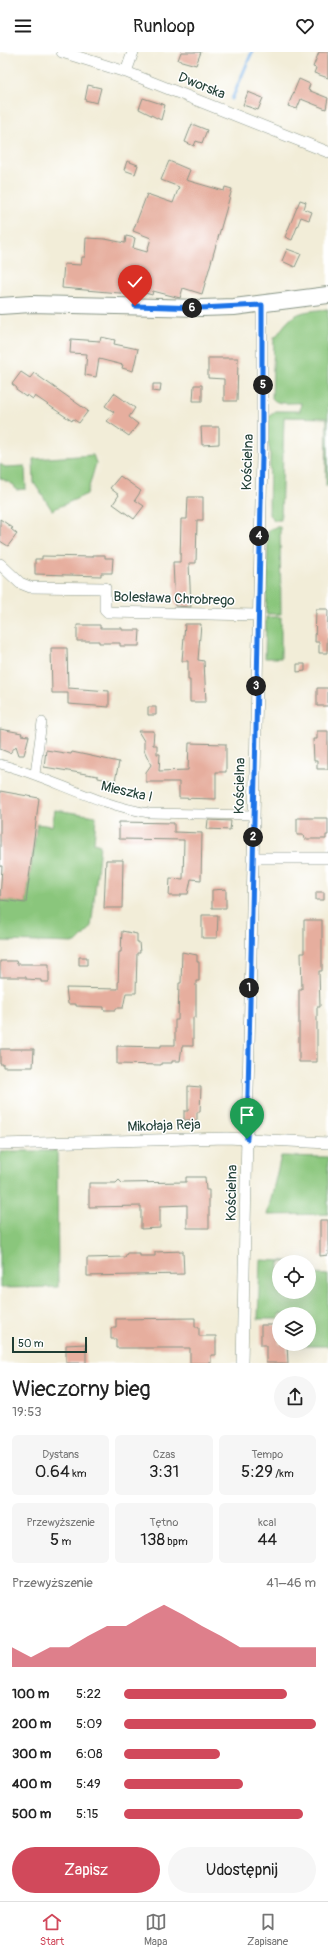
<!DOCTYPE html>
<html lang="pl">
<meta charset="utf-8">
<style>
body{margin:0;font-family:Pangolin,sans-serif;background:#f6f6f6;color:#222;height:100vh;display:flex;flex-direction:column;font-size:15px;white-space:nowrap}
*{box-sizing:border-box;margin:0}
p{font-size:13px;color:#767676}
.icon{flex:none;width:22px;height:22px;fill:none;stroke:currentColor;stroke-width:2;stroke-linecap:round;stroke-linejoin:round}
.map{position:relative;height:1311px;overflow:hidden}
.side{display:flex;flex-direction:column;background:#fff;flex:1}
.side>*{flex:none}
.controls{position:absolute;left:272px;top:1203px;display:grid;gap:8px}
.controls a{display:grid;place-items:center;width:44px;height:44px;border-radius:50%;background:#fff;box-shadow:0 4px 16px #0002;font-size:20px}
.scale{position:absolute;left:12px;bottom:10px;width:75px;box-sizing:border-box;padding-left:4px;border:2px solid #1f3d34;border-top:0;font-size:11px;line-height:14px;white-space:nowrap;color:#1f3d34;-webkit-text-stroke:3px #fff;paint-order:stroke}
.pin{position:absolute;display:grid;place-items:center;width:34px;height:34px;color:#fff;margin:-41px -17px;border-radius:50% 50% 50% 0;rotate:-45deg;box-shadow:0 0 4px #0007}
.pin .icon{rotate:45deg}
.km{position:absolute;width:20px;height:20px;margin:-10px;border-radius:50%;background:#222;color:#fff;font-size:11px;line-height:20px;text-align:center}
.round{display:grid;place-items:center;flex:none;width:42px;height:42px;border-radius:21px;background:#f6f6f6}
.overview{display:flex;align-items:center;justify-content:space-between;height:68px;padding:0 12px}
h1{font-size:22px;font-weight:600;line-height:30px}
.figures{display:grid;grid-template-columns:repeat(3,1fr);gap:6px;height:68px;padding:4px 12px}
.figures div{display:grid;align-content:center;border-radius:6px;background:#f6f6f6;text-align:center}
.figures b{font-size:17px;font-weight:600}
.figures small{font-size:11px;font-weight:400}
.figures p{font-size:11px}
.chart{height:112px;padding:8px 12px}
.chart p{display:flex;justify-content:space-between}
.chart svg{width:100%;height:72px;margin-top:4px;fill:#d1495b;opacity:.7}
.button{display:flex;gap:8px;margin-top:auto;padding:8px 12px}
.button a{flex:1;height:46px;border-radius:24px;background:#d1495b;color:#fff;font-size:16px;font-weight:600;line-height:46px;text-align:center}
.button a+a{background:#f6f6f6;color:#222}
ul{padding:0 12px;list-style:none;font-size:13px}
li{display:grid;grid-template-columns:64px 48px 1fr;align-items:center;height:30px}
li i{height:10px;border-radius:5px;background:#d1495b}
header{display:flex;justify-content:space-between;align-items:center;height:52px;padding:0 12px;background:#fff;font-size:18px;font-weight:600}
.tab-bar{display:flex;justify-content:space-around;align-items:center;height:56px;border-top:1px solid #e0e0e0;background:#fff;font-size:11px;color:#767676}
.tab-bar a{display:grid;justify-items:center;gap:2px}
.tab-bar .current{color:#d1495b}
.map>svg:first-child{display:block}
</style>
<header><svg class="icon" aria-label="menu" viewBox="0 0 24 24"><path d="M4 6h16M4 12h16M4 18h16"/></svg>Runloop<svg class="icon" aria-label="heart" viewBox="0 0 24 24"><path d="M12 20l-8-8c-3-5 5-10 8-4 3-6 11-1 8 4z"/></svg></header>
<div class="map">
<svg width="328" height="1311" viewBox="0 0 328 1311">
<rect width="100%" height="100%" fill="#fff"/>
<filter id="ink" filterUnits="userSpaceOnUse"><feTurbulence type="fractalNoise" baseFrequency=".025" numOctaves="2"/><feDisplacementMap in="SourceGraphic" scale="8" xChannelSelector="R" yChannelSelector="G"/><feConvolveMatrix kernelMatrix="1 2 1 2 8 2 1 2 1" color-interpolation-filters="sRGB"/></filter>
<filter id="wash" filterUnits="userSpaceOnUse"><feTurbulence type="fractalNoise" baseFrequency=".012" numOctaves="4" result="noise"/><feDisplacementMap in="SourceGraphic" scale="16" xChannelSelector="R" yChannelSelector="G"/><feGaussianBlur stdDeviation="0.9" result="paint"/><feColorMatrix in="noise" values="0 0 0 0 0 0 0 0 0 0 0 0 0 0 0 0 0 1.4 0 .05"/><feComposite in="paint" operator="in"/></filter>
<g filter="url(#wash)">
<rect width="100%" height="100%" fill="#f2edd8"/>
<path fill="#8ac67b" stroke="#548258" d="M 328,257 L 328,434 L 326,434 L 327,366 L 284,365 L 281,468 L 274,468 L 269,463 L 270,400 L 267,386 L 268,364 L 275,359 L 300,359 L 301,351 C 292,350 277,354 272,346 L 274,285 L 276,285 C 293,259 299,260 328,257 Z
M 93,403 L 96,411 L 87,442 L 52,458 L 34,431 L 33,407 Z
M 0,412 L 5,415 L 25,414 L 26,437 L 16,438 L 14,433 L 0,426 Z
M 276,475 L 280,475 L 281,562 L 266,562 L 268,481 L 270,477 Z
M 266,565 L 281,565 L 281,606 L 265,606 Z
M 55,758 L 96,764 L 94,791 L 100,793 L 91,876 L 76,891 L 0,889 L 0,848 L 26,851 L 37,772 L 52,774 Z
M 0,1099 L 57,1099 L 58,1235 L 0,1236 Z
M 281,1104 L 328,1105 L 328,1162 L 267,1163 Z
M 260,1208 L 304,1210 L 279,1210 L 279,1240 L 309,1240 L 309,1218 L 312,1222 L 328,1223 L 328,1294 L 292,1294 L 292,1292 L 309,1292 L 309,1262 L 279,1262 L 279,1267 L 258,1267 Z"/>
<g fill="none" stroke-linecap="round" stroke-linejoin="round">
<path stroke="#79b3e9" stroke-width="3" d="M 232,47 L 252,0"/>
</g>
<g id="blocks">
<path fill="#e6ae9e" d="M 181,0 L 201,0 L 196,13 L 178,8 Z
M 319,0 L 328,0 L 328,26 L 314,21 L 316,16 L 313,15 Z
M 299,27 L 310,32 L 308,38 L 328,46 L 326,57 L 301,47 L 297,57 L 288,54 Z
M 88,33 L 101,36 L 97,51 L 85,48 Z
M 248,40 L 263,46 L 258,58 L 243,53 Z
M 143,46 L 165,53 L 161,68 L 139,57 Z
M 192,72 L 207,78 L 202,91 L 196,89 L 194,94 L 185,90 Z
M 127,109 L 138,113 L 135,122 L 124,118 Z
M 169,109 L 190,118 L 186,128 L 224,139 L 225,135 L 232,137 L 202,242 L 183,236 L 180,246 L 153,239 L 152,243 L 131,237 L 131,242 L 62,236 L 64,212 L 81,213 L 82,205 L 85,205 L 86,186 L 105,187 L 125,191 L 126,184 L 135,186 L 133,196 L 147,200 L 151,186 L 133,179 L 147,142 L 173,151 L 179,135 L 161,128 Z
M 300,148 L 306,150 L 304,157 L 312,160 L 309,168 L 301,165 L 292,188 L 285,185 Z
M 287,197 L 301,202 L 295,215 L 282,209 Z
M 101,285 L 115,288 L 114,292 L 138,297 L 133,319 L 122,316 L 123,313 L 99,307 L 96,325 L 85,323 L 87,302 L 70,301 L 71,287 L 100,289 Z
M 208,306 L 238,306 L 237,349 L 224,349 L 224,327 L 208,326 Z
M 21,320 L 30,326 L 34,321 L 88,359 L 79,371 L 73,367 L 72,369 L 35,344 L 33,347 L 27,343 L 26,345 L 16,338 L 17,336 L 12,332 Z
M 153,332 L 161,332 L 160,340 L 153,339 Z
M 194,333 L 202,333 L 202,349 L 193,349 Z
M 114,341 L 135,356 L 129,365 L 138,372 L 129,384 L 107,369 L 114,360 L 105,354 Z
M 201,375 L 219,375 L 219,392 L 202,393 Z
M 120,424 L 141,439 L 135,448 L 144,454 L 134,467 L 113,452 L 119,443 L 110,436 Z
M 188,445 L 203,445 L 203,468 L 197,468 L 196,511 L 189,511 L 191,555 L 175,554 L 173,510 L 180,510 L 181,467 L 187,467 Z
M 0,467 L 13,476 L 11,477 L 17,482 L 8,494 L 0,489 Z
M 93,503 L 105,503 L 105,506 L 113,506 L 112,521 L 101,521 L 101,524 L 35,522 L 35,507 L 42,507 L 42,504 L 93,505 Z
M 316,557 L 328,557 L 327,601 L 319,601 L 319,590 L 315,590 Z
M 185,572 L 201,572 L 198,608 L 204,609 L 206,650 L 190,650 L 190,628 L 188,628 L 188,609 L 182,609 Z
M 77,573 L 100,573 L 100,576 L 122,576 L 122,578 L 140,578 L 139,594 L 120,594 L 120,591 L 99,591 L 99,589 L 77,589 Z
M 51,596 L 67,596 L 68,636 L 109,639 L 109,655 L 68,652 L 68,641 L 52,641 Z
M 297,612 L 305,612 L 305,619 L 297,620 Z
M 317,636 L 328,636 L 328,654 L 317,654 Z
M 148,655 L 156,655 L 156,663 L 148,663 Z
M 0,677 L 22,681 L 21,683 L 29,684 L 24,703 L 19,703 L 16,694 L 10,701 L 0,697 Z
M 138,679 L 154,679 L 153,693 L 157,693 L 157,702 L 160,702 L 159,719 L 188,718 L 189,691 L 226,692 L 226,720 L 216,720 L 216,747 L 179,746 L 179,730 L 146,730 L 146,720 L 151,713 L 144,698 L 144,689 Z
M 317,679 L 328,679 L 328,717 L 317,717 L 317,709 L 314,709 L 313,687 L 317,687 Z
M 46,698 L 71,702 L 72,700 L 119,710 L 115,729 L 98,726 L 98,724 L 44,715 Z
M 0,739 L 39,746 L 26,851 L 0,848 L 2,814 L 0,814 Z
M 297,766 L 328,766 L 328,783 L 326,783 L 326,787 L 305,787 L 304,783 L 297,783 Z
M 208,768 L 231,769 L 230,778 L 207,777 Z
M 119,770 L 174,771 L 174,780 L 202,781 L 201,828 L 191,827 L 188,842 L 181,842 L 181,844 L 169,844 L 170,826 L 183,827 L 184,788 L 119,787 Z
M 106,808 L 123,808 L 122,856 L 104,856 Z
M 226,837 L 226,856 L 212,856 L 212,838 Z
M 316,840 L 324,840 L 324,848 L 316,848 Z
M 202,863 L 218,863 L 217,886 L 202,886 Z
M 304,868 L 322,868 L 322,919 L 319,919 L 320,955 L 317,955 L 317,1010 L 299,1010 L 299,937 L 302,937 L 301,901 L 304,901 Z
M 122,879 L 137,882 L 137,890 L 139,890 L 140,901 L 137,901 L 136,941 L 126,941 L 123,956 L 116,956 L 116,958 L 104,958 L 104,955 L 76,954 L 76,952 L 68,952 L 66,936 L 118,937 L 119,900 L 121,900 Z
M 182,900 L 197,903 L 197,910 L 199,910 L 199,929 L 196,929 L 196,966 L 193,965 L 193,994 L 182,994 L 180,1009 L 172,1009 L 172,1011 L 161,1011 L 161,1013 L 117,1012 L 117,994 L 161,995 L 161,993 L 175,993 L 175,968 L 178,968 L 179,931 L 181,931 Z
M 79,905 L 87,905 L 87,913 L 79,913 Z
M 0,909 L 16,909 L 17,912 L 49,912 L 49,930 L 41,930 L 41,928 L 26,927 L 26,925 L 0,925 Z
M 0,997 L 34,997 L 33,1015 L 3,1015 L 3,1012 L 0,1012 Z
M 188,1034 L 201,1035 L 200,1060 L 197,1060 L 197,1068 L 184,1068 L 184,1059 L 188,1059 Z
M 186,1125 L 205,1125 L 206,1138 L 209,1138 L 209,1176 L 187,1176 L 187,1153 L 160,1154 L 160,1176 L 141,1177 L 141,1154 L 89,1155 L 89,1131 L 116,1131 L 119,1128 L 122,1131 L 186,1130 Z
M 320,1168 L 328,1168 L 328,1203 L 320,1204 Z
M 183,1199 L 184,1222 L 87,1224 L 87,1206 L 125,1205 L 127,1201 L 140,1201 L 140,1204 L 155,1204 L 155,1200 Z
M 195,1266 L 195,1275 L 199,1275 L 199,1284 L 216,1284 L 216,1303 L 211,1303 L 211,1311 L 190,1311 L 190,1296 L 116,1296 L 116,1287 L 111,1287 L 111,1276 L 116,1276 L 116,1267 Z
M 261,1273 L 279,1273 L 279,1292 L 287,1292 L 288,1311 L 266,1311 L 266,1293 L 261,1293 Z
M 86,1292 L 86,1311 L 66,1311 L 66,1293 Z"/>
</g>
</g>
<g filter="url(#ink)">
<use href="#blocks" fill-opacity="0" stroke="#889586" stroke-width="1"/>
<g fill="none" stroke-linecap="round" stroke-linejoin="round">
<g stroke="#889586" stroke-width="10">
<path id="pedestrian" d="M 0,712 C 51,725 96,753 149,761 L 254,763
M 35,722 L 42,670"/>
</g>
<g stroke="#889586" stroke-width="12">
<path id="minor" d="M 62,0 L 126,20 L 328,100
M 126,20 L 133,0
M 0,512 L 20,531 L 30,535 L 105,536 L 105,557 L 108,560 L 258,563
M 252,806 L 328,806
M 0,1092 L 227,1086 L 328,1091
M 242,1311 L 262,404 L 262,253"/>
</g>
<g stroke="#889586" stroke-width="18">
<path id="secondary" d="M 0,254 L 31,252 L 201,256 L 234,255 L 328,243"/>
</g>
<use href="#pedestrian" stroke="#fff" stroke-width="9"/>
<use href="#minor" stroke="#fff" stroke-width="11"/>
<use href="#secondary" stroke="#fff" stroke-width="16"/>
</g>
</g>
<g fill="none" stroke-linecap="round" stroke-linejoin="round" filter="url(#ink)">
<g stroke="#fff" stroke-width="8">
<path id="route" d="M 135,254 L 201,256 L 262,253 L 262,404 L 247,1087"/>
</g>
<use href="#route" stroke="#1a73e8" stroke-width="5"/>
</g>
<g text-anchor="middle" stroke-width="3" stroke-linejoin="round" paint-order="stroke">
<g font-size="14" fill="#1f3d34" stroke="#fff">
<text transform="translate(202 33) rotate(22)" y="5">Dworska</text>
<text transform="translate(247 410) rotate(-88)" y="5">Kościelna</text>
<text transform="translate(174 546) rotate(2)" y="5">Bolesława Chrobrego</text>
<text transform="translate(239 734) rotate(-89)" y="5">Kościelna</text>
<text transform="translate(127 739) rotate(13)" y="5">Mieszka I</text>
<text transform="translate(164 1073) rotate(-2)" y="5">Mikołaja Reja</text>
<text transform="translate(231 1141) rotate(-89)" y="5">Kościelna</text>
</g>
</g>
</svg>
<div class="controls">
<a><svg class="icon" aria-label="locate" viewBox="0 0 24 24"><circle cx="12" cy="12" r="6"/><path d="M12 2v4M12 18v4M2 12h4M18 12h4"/></svg></a>
<a><svg class="icon" aria-label="layers" viewBox="0 0 24 24"><path d="M12 4l9 5-9 5-9-5zM3 14l9 5 9-5"/></svg></a>
</div>
<div class="scale">50 m</div>
<div class="pin" style="left:247px;top:1087px;background:#1e9e55"><svg class="icon" aria-label="arrive" viewBox="0 0 24 24"><path d="M6 21V4h12l-3 4 3 4H6"/></svg></div>
<div class="pin" style="left:135px;top:254px;background:#d93025"><svg class="icon" aria-label="check" viewBox="0 0 24 24"><path d="M5 12l5 5 9-10"/></svg></div>
<b class="km" style="left:249px;top:936px">1</b>
<b class="km" style="left:253px;top:785px">2</b>
<b class="km" style="left:256px;top:634px">3</b>
<b class="km" style="left:259px;top:484px">4</b>
<b class="km" style="left:263px;top:333px">5</b>
<b class="km" style="left:192px;top:256px">6</b>
</div>
<section class="side">
<div class="overview"><div><h1>Wieczorny bieg</h1><p>19:53</p></div><a class="round"><svg class="icon" aria-label="share" viewBox="0 0 24 24"><path d="M12 15V3M7 8l5-5 5 5M5 13v7h14v-7"/></svg></a></div>
<div class="figures">
<div><p>Dystans</p><b>0.64<small> km</small></b></div>
<div><p>Czas</p><b>3:31</b></div>
<div><p>Tempo</p><b>5:29<small> /km</small></b></div>
</div>
<div class="figures">
<div><p>Przewyższenie</p><b>5<small> m</small></b></div>
<div><p>Tętno</p><b>138<small> bpm</small></b></div>
<div><p>kcal</p><b>44</b></div>
</div>
<div class="chart"><p><span>Przewyższenie</span>41–46 m</p>
<svg viewBox="0 0 160 44" preserveAspectRatio="none"><path d="M0 44V32L10 38L20 32L30 32L40 25L50 19L60 19L70 12L80 6L90 12L100 19L110 25L120 32L130 32L140 32L150 32L160 32V44z"/></svg>
</div>
<ul>
<li><b>100 m</b>5:22<i style="width:85%"></i></li>
<li><b>200 m</b>5:09<i style="width:100%"></i></li>
<li><b>300 m</b>6:08<i style="width:50%"></i></li>
<li><b>400 m</b>5:49<i style="width:62%"></i></li>
<li><b>500 m</b>5:15<i style="width:93%"></i></li>
</ul>
<div class="button"><a>Zapisz</a><a>Udostępnij</a></div>
</section>
<nav class="tab-bar">
<a class="current"><svg class="icon" aria-label="home" viewBox="0 0 24 24"><path d="M3 11l9-7 9 7M6 9v11h12V9"/></svg>Start</a>
<a><svg class="icon" aria-label="map" viewBox="0 0 24 24"><path d="M3 6l6-2 6 2 6-2v14l-6 2-6-2-6 2zM9 4v14M15 6v14"/></svg>Mapa</a>
<a><svg class="icon" aria-label="saved" viewBox="0 0 24 24"><path d="M7 4h10v16l-5-4-5 4z"/></svg>Zapisane</a>
</nav>
